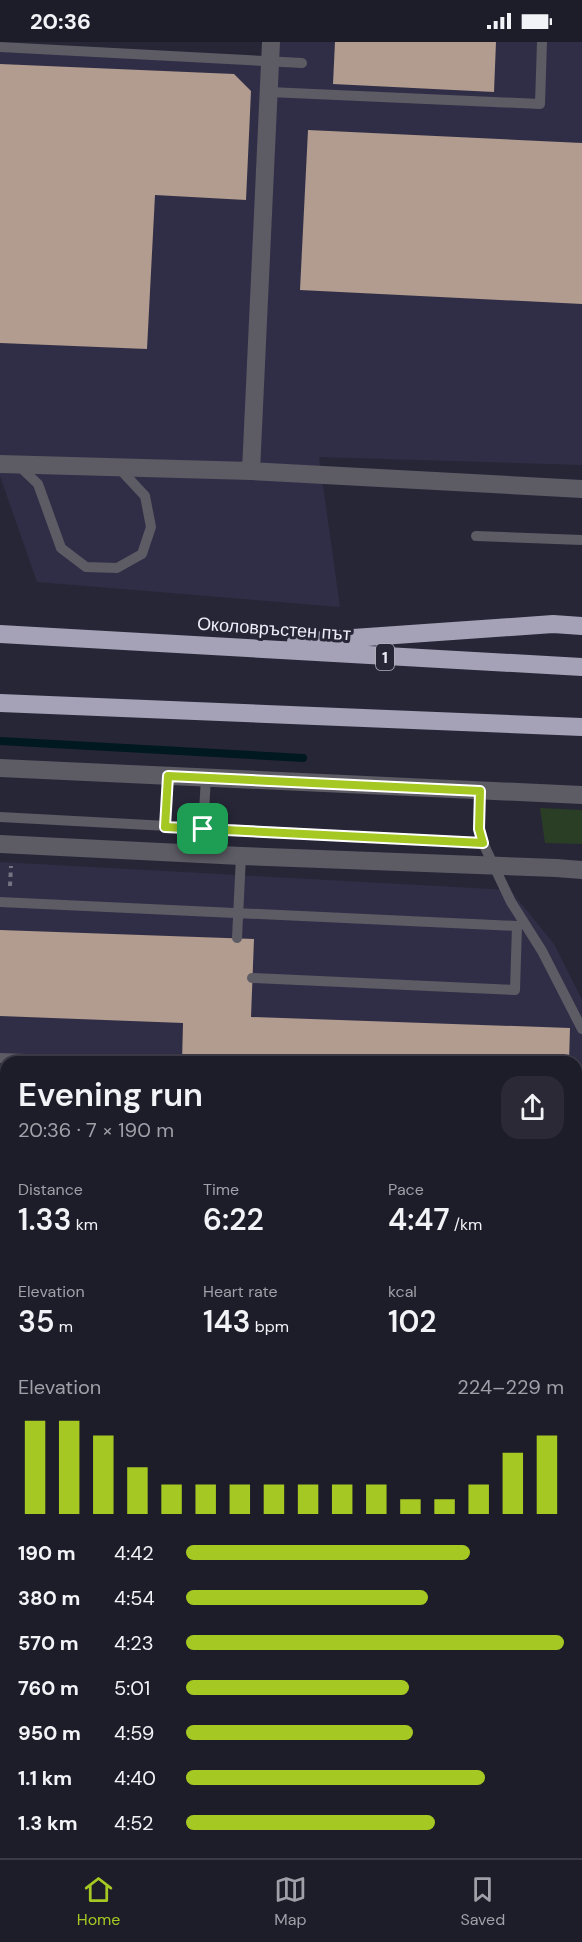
<!DOCTYPE html>
<meta charset="utf-8">
<style>
body{margin:0;font-family:"DM Sans",sans-serif;background:#2a2935;color:#f1f3f6;height:100vh;display:flex;flex-direction:column;font-size:22px;white-space:nowrap}
*{box-sizing:border-box;margin:0}
p{font-size:20px;color:#a0a1a8}
.icon{flex:none;width:33px;height:33px;fill:none;stroke:currentColor;stroke-width:2;stroke-linecap:round;stroke-linejoin:round}
.map{position:relative;flex:1;overflow:hidden}
.drawer{position:absolute;left:0px;top:1014px;width:582px;height:802px;display:flex;flex-direction:column;background:#1d1c29;border-radius:18px 18px 0 0;box-shadow:0 2px 4px #0004,0 0 0 2px #3b3a46}
.drawer>*{flex:none}
.pin{position:absolute;display:grid;place-items:center;width:51px;height:51px;color:#fff;margin:-26px;border-radius:12px;box-shadow:0 3px 9px #0006}
.round{display:grid;place-items:center;flex:none;width:63px;height:63px;border-radius:18px;background:#2a2935}
.headline{display:flex;align-items:center;justify-content:space-between;height:102px;padding:0 18px}
h1{font-size:33px;font-weight:600;line-height:45px}
.figures{display:grid;grid-template-columns:repeat(3,1fr);gap:9px;height:102px;padding:6px 18px}
.figures div{display:grid;align-content:center}
.figures b{font-size:30px;font-weight:600}
.figures small{font-size:16px;font-weight:400}
.figures p{font-size:16px}
.chart{height:168px;padding:12px 18px}
.chart p{display:flex;justify-content:space-between}
.chart svg{width:100%;height:108px;margin-top:6px;stroke:#a5c823;stroke-width:6}
ul{padding:0 18px;list-style:none;font-size:20px}
li{display:grid;grid-template-columns:96px 72px 1fr;align-items:center;height:45px}
li i{height:15px;border-radius:8px;background:#a5c823}
.status{display:flex;justify-content:space-between;align-items:center;height:42px;padding:0 30px;background:#1d1c29;direction:ltr}
.status svg{height:16px;fill:currentColor}
.menu{display:flex;justify-content:space-around;align-items:center;height:84px;border-top:2px solid #3b3a46;background:#1d1c29;font-size:16px;color:#a0a1a8}
.menu a{display:grid;justify-items:center;gap:3px}
.menu .current{color:#a5c823}
.map>svg:first-child{display:block}
</style>
<div class="status"><b>20:36</b><svg viewBox="0 0 49 12"><path d="M0 12V9h3v3zM5 12V6h3v6zM10 12V3h3v9zM15 12V0h3v12zM26 1h20v11H26zM47 4h2v5h-2z"/></svg></div>
<div class="map">
<svg width="582" height="1816" viewBox="0 0 582 1816">
<rect width="100%" height="100%" fill="#272637"/>
<path fill="#302e46" d="M 271,0 L 582,0 L 582,423 L 319,415 L 340,565 L 37,540 L 0,434 L 0,5 L 270,20 Z
M 0,820 L 510,848 L 554,902 L 582,958 L 582,1309 L 576,1306 L 576,1020 L 6,1020 L 6,1176 L 0,1190 Z"/>
<path fill="#2a3e25" d="M 540,766 L 582,768 L 582,802 L 545,801 Z
M 6,1176 L 6,1790 L 0,1791 L 0,1190 Z
M 576,1306 L 582,1309 L 582,1573 L 576,1577 Z
M 582,1615 L 582,1816 L 179,1816 L 182,1810 L 576,1810 L 576,1619 Z"/>
<g fill="none" stroke-linecap="round" stroke-linejoin="round">
<path stroke="#001820" stroke-width="8" d="M 0,699 L 303,716
M 576,1757 L 582,1757
M 329,1816 L 339,1810"/>
</g>
<path fill="#b19c8f" d="M 335,0 L 496,0 L 494,50 L 333,42 Z
M 0,22 L 234,32 L 251,49 L 246,158 L 155,153 L 147,307 L 0,301 Z
M 308,88 L 582,101 L 582,262 L 300,248 Z
M 0,888 L 254,897 L 251,975 L 570,986 L 569,1020 L 182,1020 L 183,981 L 0,974 Z"/>
<g fill="none" stroke-linecap="round" stroke-linejoin="round">
<path stroke="#747382" stroke-width="4" stroke-dasharray="4.5 4.5" stroke-linecap="butt" d="M 10,844 L 11,824"/>
<path stroke="#5d5b64" stroke-width="10" d="M 0,5 L 302,21
M 269,50 L 540,62 L 542,0
M 17,422 L 38,442 L 61,506 L 86,525 L 117,526 L 142,512 L 151,485 L 145,454 L 118,425
M 476,494 L 582,498
M 480,749 L 479,787 L 483,801 L 511,860 L 542,909 L 582,987
M 0,775 L 483,801
M 165,785 L 168,734
M 203,787 L 206,735
M 0,860 L 517,884 L 515,948 L 252,936
M 237,896 L 241,814
M 0,1016 L 107,1020
M 0,1061 L 6,1064
M 576,1102 L 582,1100
M 576,1268 L 582,1272"/>
<path stroke="#5d5b64" stroke-width="18" d="M 0,422 L 251,429 L 582,447
M 251,429 L 271,0
M 0,726 L 582,753
M 0,802 L 241,814
M 556,826 L 582,828
M 576,1596 L 582,1592
M 0,1810 L 6,1809
M 160,1816 L 162,1810"/>
<path stroke="#a5a2b7" stroke-width="18" d="M 0,592 L 582,625
M 296,600 L 553,582 L 582,584
M 0,661 L 582,685"/>
<path stroke="#5d5b64" stroke-width="18" d="M 241,814 L 556,826"/>
</g>
<g fill="none" stroke-linecap="round" stroke-linejoin="round">
<g stroke="#fff" stroke-width="12">
<path id="route" d="M 168,734 L 480,749 L 479,787 L 483,801 L 165,785 Z"/>
</g>
<use href="#route" stroke="#a5c823" stroke-width="8"/>
</g>
<g text-anchor="middle" stroke-width="6" stroke-linejoin="round" paint-order="stroke">
<rect fill="#272637" stroke="#b2b1be" stroke-width="1.5" x="376" y="602" width="18" height="26" rx="4.5"/>
<g font-size="16" font-weight="bold" fill="#ededf8">
<text x="385" y="621">1</text>
</g>
<g font-size="18" fill="#ededf8" stroke="#272637">
<text transform="translate(274 587) rotate(4)" y="6">Околовръстен път</text>
</g>
</g>
</svg>
<div class="pin" style="left:203px;top:787px;background:#1e9e55"><svg class="icon" aria-label="arrive" viewBox="0 0 24 24"><path d="M6 21V4h12l-3 4 3 4H6"/></svg></div>
<section class="drawer">
<div class="headline"><div><h1>Evening run</h1><p>20:36 · 7 × 190 m</p></div><a class="round"><svg class="icon" aria-label="share" viewBox="0 0 24 24"><path d="M12 15V3M7 8l5-5 5 5M5 13v7h14v-7"/></svg></a></div>
<div class="figures">
<div><p>Distance</p><b>1.33<small> km</small></b></div>
<div><p>Time</p><b>6:22</b></div>
<div><p>Pace</p><b>4:47<small> /km</small></b></div>
</div>
<div class="figures">
<div><p>Elevation</p><b>35<small> m</small></b></div>
<div><p>Heart rate</p><b>143<small> bpm</small></b></div>
<div><p>kcal</p><b>102</b></div>
</div>
<div class="chart"><p><span>Elevation</span>224–229 m</p>
<svg viewBox="0 0 160 44" preserveAspectRatio="none"><path d="M5 44V6M15 44V6M25 44V12M35 44V25M45 44V32M55 44V32M65 44V32M75 44V32M85 44V32M95 44V32M105 44V32M115 44V38M125 44V38M135 44V32M145 44V19M155 44V12"/></svg>
</div>
<ul>
<li><b>190 m</b>4:42<i style="width:75%"></i></li>
<li><b>380 m</b>4:54<i style="width:64%"></i></li>
<li><b>570 m</b>4:23<i style="width:100%"></i></li>
<li><b>760 m</b>5:01<i style="width:59%"></i></li>
<li><b>950 m</b>4:59<i style="width:60%"></i></li>
<li><b>1.1 km</b>4:40<i style="width:79%"></i></li>
<li><b>1.3 km</b>4:52<i style="width:66%"></i></li>
</ul>
</section>
</div>
<nav class="menu">
<a class="current"><svg class="icon" aria-label="home" viewBox="0 0 24 24"><path d="M3 11l9-7 9 7M6 9v11h12V9"/></svg>Home</a>
<a><svg class="icon" aria-label="map" viewBox="0 0 24 24"><path d="M3 6l6-2 6 2 6-2v14l-6 2-6-2-6 2zM9 4v14M15 6v14"/></svg>Map</a>
<a><svg class="icon" aria-label="saved" viewBox="0 0 24 24"><path d="M7 4h10v16l-5-4-5 4z"/></svg>Saved</a>
</nav>
